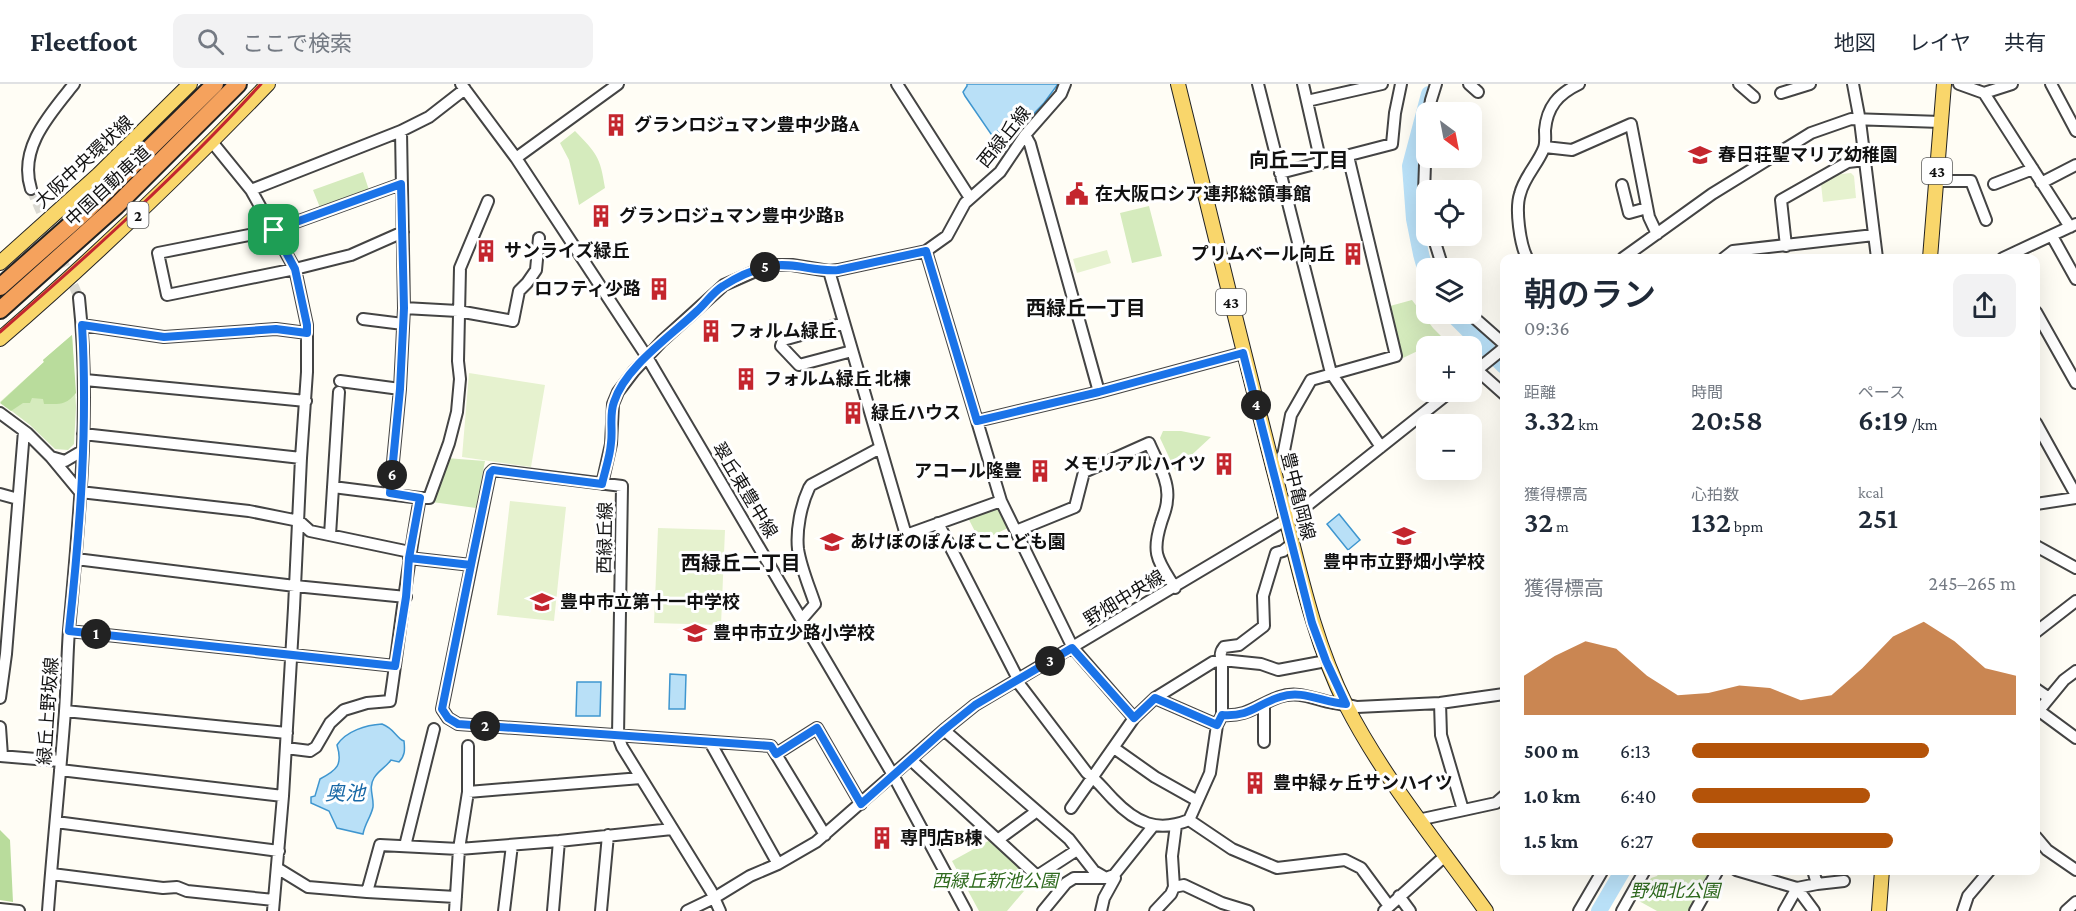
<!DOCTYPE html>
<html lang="ja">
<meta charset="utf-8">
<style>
body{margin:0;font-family:"Crimson Pro","Noto Sans JP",serif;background:#f2f2f3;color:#1f2937;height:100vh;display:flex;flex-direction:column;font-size:22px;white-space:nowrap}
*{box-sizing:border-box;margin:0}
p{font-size:20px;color:#747a83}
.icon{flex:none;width:33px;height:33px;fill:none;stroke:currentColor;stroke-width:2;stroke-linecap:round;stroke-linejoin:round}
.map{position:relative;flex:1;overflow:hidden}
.sheet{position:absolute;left:1500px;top:170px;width:540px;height:621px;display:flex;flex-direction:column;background:#fff;border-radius:12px;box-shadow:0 6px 24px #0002}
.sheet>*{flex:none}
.needle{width:39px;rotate:148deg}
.fabs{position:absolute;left:1416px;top:18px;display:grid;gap:12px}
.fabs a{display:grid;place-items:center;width:66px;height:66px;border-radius:12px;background:#fff;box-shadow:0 6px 24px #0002;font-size:30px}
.pin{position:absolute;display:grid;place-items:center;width:51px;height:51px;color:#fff;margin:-26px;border-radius:12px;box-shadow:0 3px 9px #0006}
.km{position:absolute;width:30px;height:30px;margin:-15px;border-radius:50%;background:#222;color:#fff;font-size:16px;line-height:30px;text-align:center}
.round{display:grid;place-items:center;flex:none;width:63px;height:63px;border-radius:12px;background:#f2f2f3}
.headline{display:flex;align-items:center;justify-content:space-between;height:102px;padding:0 24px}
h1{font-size:33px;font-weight:600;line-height:45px}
.figures{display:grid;grid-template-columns:repeat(3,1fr);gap:9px;height:102px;padding:6px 24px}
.figures div{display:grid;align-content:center}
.figures b{font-size:30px;font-weight:600}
.figures small{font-size:16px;font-weight:400}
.figures p{font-size:16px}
.chart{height:168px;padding:12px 24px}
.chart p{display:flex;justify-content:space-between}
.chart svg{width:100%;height:108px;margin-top:6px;fill:#b45309;opacity:.7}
ul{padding:0 24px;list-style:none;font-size:20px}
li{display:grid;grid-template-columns:96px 72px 1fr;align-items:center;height:45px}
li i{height:15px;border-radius:8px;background:#b45309}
header{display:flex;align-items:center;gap:36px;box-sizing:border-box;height:84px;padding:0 30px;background:#fff;border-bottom:2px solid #e0e1e3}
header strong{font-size:28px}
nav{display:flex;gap:33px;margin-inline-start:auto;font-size:21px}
.search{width:420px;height:54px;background:#f2f2f3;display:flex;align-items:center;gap:15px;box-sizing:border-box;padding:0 21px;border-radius:12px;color:#747a83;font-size:22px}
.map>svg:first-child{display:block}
</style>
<header>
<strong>Fleetfoot</strong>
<div class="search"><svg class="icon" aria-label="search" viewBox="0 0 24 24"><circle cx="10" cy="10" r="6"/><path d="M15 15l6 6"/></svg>ここで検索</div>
<nav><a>地図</a><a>レイヤ</a><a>共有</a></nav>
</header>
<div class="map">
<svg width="2076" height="827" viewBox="0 0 2076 827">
<rect width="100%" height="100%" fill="#fffdf5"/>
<path fill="#d5ebbd" d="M 575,47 C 597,70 600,72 605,104 L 579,121 L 569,76 L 560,59 Z
M 363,88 L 370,109 L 321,126 L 313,106 Z
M 1149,122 L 1162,172 L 1132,179 L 1120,129 Z
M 1412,216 L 1433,244 L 1442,253 L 1428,262 L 1403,274 L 1390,222 Z
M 72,251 L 76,323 L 74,360 L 68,366 L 55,365 L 30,341 L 0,318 L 44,278 L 43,276 Z
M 1163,347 L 1181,347 L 1211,353 L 1184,378 L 1183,386 L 1176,388 L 1160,354 Z
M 446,374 L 485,377 L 476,424 L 432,418 Z
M 992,423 L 999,426 L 1008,444 L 980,457 L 967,432 Z
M 992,755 L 1035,794 L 1007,827 L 979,827 L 952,777 Z
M 1661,786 L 1712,786 L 1689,827 L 1657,827 L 1639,817 L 1651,794 L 1657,792 Z"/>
<path fill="#b9dc9c" d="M 72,251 L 76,309 C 65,322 59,320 44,320 L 43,315 L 32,314 L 30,319 L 23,319 L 11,327 L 0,319 L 44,278 L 43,276 Z
M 0,746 L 10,756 L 13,818 L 0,816 Z"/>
<path fill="#e6f2cf" d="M 1851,89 L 1854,92 L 1856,114 L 1823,118 L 1821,100 L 1832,91 Z
M 1107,166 L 1111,179 L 1077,189 L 1073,175 Z
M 469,289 L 545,301 L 531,383 L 462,373 Z
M 510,417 L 566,423 L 554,537 L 497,531 Z
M 658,444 L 725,446 L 721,541 L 654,539 Z"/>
<path fill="#b9e0f7" stroke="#3f96cf" stroke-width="1.5" d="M 967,0 L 1058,0 L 1044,19 L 1019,45 L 1006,36 L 998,47 L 1010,56 L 1008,59 L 991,50 L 965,12 L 963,8 L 967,2 Z
M 1339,430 L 1360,456 L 1348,466 L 1327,440 Z
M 670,590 L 686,591 L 685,625 L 669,625 Z
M 577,598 L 601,598 L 600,632 L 576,632 Z
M 382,640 C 395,645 396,654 404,657 C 405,666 405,672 399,678 L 391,676 C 386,683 378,687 374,694 C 368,704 374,712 373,723 C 371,733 365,739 363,750 L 337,744 L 329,727 L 311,719 L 311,713 L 315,712 L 320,695 C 337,686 343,681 337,661 C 346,647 366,641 382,640 Z"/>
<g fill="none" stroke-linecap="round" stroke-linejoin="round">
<path stroke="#b9e0f7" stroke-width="16" d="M 1426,188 L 1421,170 L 1414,135 L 1410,82 L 1429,10
M 1452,230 L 1504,282
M 1599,827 L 1623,786"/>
<path stroke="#dbdad3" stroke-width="10" stroke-dasharray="10 5" stroke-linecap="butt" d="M 31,105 L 79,214"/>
<g stroke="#444" stroke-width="14">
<path id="minor" d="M 461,0 L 516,74 L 647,273 L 893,691 L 966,827
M 897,0 L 970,114
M 1258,0 L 1331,289 L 1381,363
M 1303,0 L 1321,79
M 1469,0 L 1478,8
M 1739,0 L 1754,13
M 1853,0 L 1860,37 L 1877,174
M 1959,0 L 1984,9 L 2070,143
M 2051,0 L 2076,47
M 1781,9 L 1810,0
M 1984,9 L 2012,0
M 1307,17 L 1382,0
M 1429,28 L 1431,16 L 1436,0
M 1025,51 L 1030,60 L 1099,308
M 1426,51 L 1424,109 L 1426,129
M 212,58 L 251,106 L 295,185 L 307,241 L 307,288 L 301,374 L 294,524 L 283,712 L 273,827
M 1545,63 L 1572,66 L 1631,40 L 1649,133 L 1657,150
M 516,74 L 618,0
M 1280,89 L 1392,60 L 1395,29 L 1401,0
M 1936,97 L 1971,97 L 1986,136
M 2041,99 L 2076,81
M 401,100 L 274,146 L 158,169 L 167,211 L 295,185 L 351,171 L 403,148
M 1994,100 L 2033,85
M 1622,101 L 1629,129 L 1647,124
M 31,105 C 18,64 50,30 74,0
M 251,106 L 401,47 L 429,33 L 465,5
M 1433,152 L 1443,184
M 2052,152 L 2076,195
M 1786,162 L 1781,116 L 1848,78 L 1865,76
M 926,167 L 1001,417 L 1073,564 L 1134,634
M 1527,174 C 1520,160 1515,125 1520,110 C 1524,93 1538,80 1544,64 C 1546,59 1545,52 1545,46 C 1547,23 1558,10 1579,0
M 1623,174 L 1712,110 L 1811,49 L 1851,35 L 1941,38
M 1724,174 L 1733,167 L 1874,151
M 2003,174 L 2076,140
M 829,187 L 906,451 L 1001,417
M 404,224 L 458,227 L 513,237 L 519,207 L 527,199 L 536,186 L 539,154
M 2036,228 L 2076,299
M 1470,230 L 1504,260
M 363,235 L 403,240
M 844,239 L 783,256 L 781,262 L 799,281 L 852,267
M 82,241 L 164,253 L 276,245 L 307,249
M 1477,286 L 1504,310
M 1472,290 L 1504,264
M 85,296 L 306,317
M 340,297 L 400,305
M 0,329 L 27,349 L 51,373 L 80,408
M 977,337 L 1099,308 L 1243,269
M 2036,339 L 2076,411
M 83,350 L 301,374
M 51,373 L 65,377 L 82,367
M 1272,383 L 1282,377 L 1291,331 L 1311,296 L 1396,272 L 1348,72
M 602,400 L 611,360 L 613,320 L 618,308 L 634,287 L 662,257 L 724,201 L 758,186 L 775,181 L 792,181 L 829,187 L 838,186 L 926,167 L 947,152 L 965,119 L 1000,88 L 1025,51 L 1061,10 L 1065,0
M 333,403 L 420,414
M 80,408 L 249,427 L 299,437 L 310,447 L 410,468
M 390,409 L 400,305 L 404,224 L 401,47
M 0,410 L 18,415
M 2036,420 L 2076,414
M 938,439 L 1018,595 L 1020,601 L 1087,689 C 1097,696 1104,706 1113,715 C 1136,739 1157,749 1189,736 L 1210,689 L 1217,641 L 1222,631 L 1222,576 C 1220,571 1220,568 1224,563 L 1239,561 L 1264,542 L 1263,512 L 1276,469 L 1283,467 L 1292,460
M 1016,447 L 1075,423 L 1084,388 L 1149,359 C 1156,376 1170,397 1167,416 C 1167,424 1163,432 1161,439 C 1151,471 1158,476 1175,504
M 330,451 L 339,308
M 2036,462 L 2076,484
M 409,474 L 471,481
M 76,475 L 295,502 L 406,513
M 802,535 L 815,520 C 809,502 801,484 798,465 C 796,446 801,421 809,404 L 811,401 L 880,364
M 69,547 L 395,582
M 2036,548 L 2076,517
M 2036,605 L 2049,614
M 0,614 L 6,570 L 24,347
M 1155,614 L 1217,641
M 1440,619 L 1441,651 L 1463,726
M 1264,621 L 1264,658
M 2038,626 L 2076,654
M 65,627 L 287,649
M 2036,630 L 2064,596 L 2076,587
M 1222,631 C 1248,633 1257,621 1279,613 C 1299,606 1315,616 1334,619 C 1342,621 1349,621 1357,623 L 1440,619 L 1504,610
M 0,643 L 2,672
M 944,646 L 1069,755 L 1094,787 L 1106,794 L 1114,791 L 1154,741
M 710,658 L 778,780
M 286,664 L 310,667 L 316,663 L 330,639 L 344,626 L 367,619 L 390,617 C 400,550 407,481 420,414 L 429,414 L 449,359 L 457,328 L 460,295 L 458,277 L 460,184 L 488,117
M 1114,664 L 1155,693 L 1196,716
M 776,670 L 817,644 L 861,720
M 0,672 L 60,677
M 911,676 L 1037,792 L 1077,766
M 60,686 L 283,712
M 468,708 L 468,662
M 1071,724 L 1134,634 L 1155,614 L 1213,578 L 1222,576 L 1261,580 L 1278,586 L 1326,577
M 1189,736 L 1232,765 L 1277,784 L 1345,776 L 1361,784 L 1389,822
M 1418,736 L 1496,719 L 1504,712
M 56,738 L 279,767
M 2036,753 L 2047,766 L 2076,786
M 999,755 L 1037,727
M 405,762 L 434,645
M 277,784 L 308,803 L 367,808 L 380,761 L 459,765 L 559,757 L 672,745
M 1736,786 L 1797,804 L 1814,827
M 1813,786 L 1817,800
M 52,790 L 163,804 L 177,803 L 187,807 L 274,816
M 1174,803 L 1184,801 L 1222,819 L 1248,827
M 367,808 L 456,813
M 1399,812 L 1410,827
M 0,825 L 19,827
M 48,827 C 53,760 60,694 65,627 C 67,600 67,573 69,546 C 79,435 91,324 79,214
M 455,827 L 459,765 L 468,708 L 641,694
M 504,827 L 512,761
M 553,827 L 559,757
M 601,827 L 608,751
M 687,827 L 714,814 L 750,792 L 778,780 L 816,758 L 944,646 L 975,621 L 1299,428 L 1450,308
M 720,827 L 711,807 L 622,663 L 618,652 L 622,402 L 493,386 L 490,389 L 442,625 L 448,634 L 458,640 L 771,662 L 825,751
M 1043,827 L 1066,799 L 1074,794 L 1106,794
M 1101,827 L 1104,814 L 1115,794 L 1114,791
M 1155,827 L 1171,810 L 1174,803 L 1172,772 L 1176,741
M 1384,827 L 1446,771
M 1579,827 L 1603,786
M 1622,827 L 1645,786
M 1695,827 L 1718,786
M 1784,827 L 1797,804 L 1817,800 L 1844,797
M 1963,827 L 1968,812 L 1990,786
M 2066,827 L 2076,818"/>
</g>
<g stroke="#222" stroke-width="16">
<path id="major" d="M 1178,0 C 1212,138 1245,276 1281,414 C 1299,484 1313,555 1346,621 C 1384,695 1438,760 1486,827
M 1930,174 L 1944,0
M 0,179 L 98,91 L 190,0
M 0,255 C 94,174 182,89 268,0
M 1879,827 L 1882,786"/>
</g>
<g stroke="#222" stroke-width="20">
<path id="highway" d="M 0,203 L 87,126 L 215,0
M 0,226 L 116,122 L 238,0"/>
</g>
<use href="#minor" stroke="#fff" stroke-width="10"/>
<use href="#major" stroke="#f9d66b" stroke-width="14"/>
<use href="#highway" stroke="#f5a25d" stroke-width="16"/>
<path stroke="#c4262e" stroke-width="3" d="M 0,248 C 91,169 180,89 261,0"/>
</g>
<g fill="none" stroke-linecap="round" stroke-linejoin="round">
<g stroke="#fff" stroke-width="12">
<path id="route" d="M 274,146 L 295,185 L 307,241 L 307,249 L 276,245 L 164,253 L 82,241 C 88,343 80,446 69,547 L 395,582 L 406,513 L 409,474 L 471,481 L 442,625 L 448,634 L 458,640 L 771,662 L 776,670 L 817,644 L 861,720 L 944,646 L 975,621 L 1072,564 L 1134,634 L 1155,614 L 1217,641 L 1222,631 C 1251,633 1257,620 1280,613 C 1303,605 1323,619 1346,620 L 1326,577 L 1312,539 L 1243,269 L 1099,308 L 977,337 L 926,167 L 838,186 C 815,188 794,178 770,182 C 754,185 737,193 723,202 C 713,208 706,219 697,227 C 671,252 625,283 614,318 C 609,331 613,346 611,359 C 610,373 605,386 602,400 L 493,386 L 490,389 L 471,481 L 409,474 L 420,414 L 390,409 L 400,305 L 404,224 L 401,100 L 274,146"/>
</g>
<use href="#route" stroke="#1a73e8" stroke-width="8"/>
</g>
<defs>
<g id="building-bare" transform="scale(1.8)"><path d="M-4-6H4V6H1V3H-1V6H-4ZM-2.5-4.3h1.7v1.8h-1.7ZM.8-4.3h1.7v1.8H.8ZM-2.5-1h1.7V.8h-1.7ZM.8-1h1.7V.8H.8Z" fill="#c4262e" stroke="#fff" stroke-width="2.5" paint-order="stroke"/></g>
<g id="school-bare" transform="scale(1.8)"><path d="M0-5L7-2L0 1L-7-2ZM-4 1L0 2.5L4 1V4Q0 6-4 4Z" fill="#c4262e" stroke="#fff" stroke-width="2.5" paint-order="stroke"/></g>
<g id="civic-bare" transform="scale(1.8)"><path d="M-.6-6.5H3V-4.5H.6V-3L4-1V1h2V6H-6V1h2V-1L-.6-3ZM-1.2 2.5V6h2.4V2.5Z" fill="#c4262e" stroke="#fff" stroke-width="2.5" paint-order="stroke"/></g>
</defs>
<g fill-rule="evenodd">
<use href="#building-bare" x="616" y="41"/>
<use href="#school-bare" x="1700" y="71"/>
<use href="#civic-bare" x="1077" y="110"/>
<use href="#building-bare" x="601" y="132"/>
<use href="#building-bare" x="486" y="167"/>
<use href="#building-bare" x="1353" y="170"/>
<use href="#building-bare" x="659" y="205"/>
<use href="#building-bare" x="711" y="247"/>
<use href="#building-bare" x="746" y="295"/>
<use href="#building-bare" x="853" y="329"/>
<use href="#building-bare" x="1224" y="380"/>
<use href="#building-bare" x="1040" y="387"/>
<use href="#school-bare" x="1404" y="452"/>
<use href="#school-bare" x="832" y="458"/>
<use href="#school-bare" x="542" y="518"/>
<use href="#school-bare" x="695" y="549"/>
<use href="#building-bare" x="1255" y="699"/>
<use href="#building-bare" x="882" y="754"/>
</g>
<g text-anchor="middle" stroke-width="6" stroke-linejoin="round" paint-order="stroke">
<g fill="#fff" stroke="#585858" stroke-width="1.5">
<rect x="1922" y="74" width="30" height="26" rx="4.5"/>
<rect x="127.5" y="118" width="21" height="26" rx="4.5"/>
<rect x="1216" y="205" width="30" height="26" rx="4.5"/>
</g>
<g font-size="16" font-weight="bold" fill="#111">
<text x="1937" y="93">43</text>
<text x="138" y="137">2</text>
<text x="1231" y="224">43</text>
</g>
<g font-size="18" font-weight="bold" fill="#111" stroke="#fff" text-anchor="start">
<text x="634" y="47">グランロジュマン豊中少路A</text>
<text x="1718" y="77">春日荘聖マリア幼稚園</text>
<text x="1095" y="116">在大阪ロシア連邦総領事館</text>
<text x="619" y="138">グランロジュマン豊中少路B</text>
<text x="504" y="173">サンライズ緑丘</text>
<text x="1335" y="176" text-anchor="end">プリムベール向丘</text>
<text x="641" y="211" text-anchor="end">ロフティ少路</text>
<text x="729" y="253">フォルム緑丘</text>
<text x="764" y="301">フォルム緑丘 北棟</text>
<text x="871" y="335">緑丘ハウス</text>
<text x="1206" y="386" text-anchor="end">メモリアルハイツ</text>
<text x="1022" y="393" text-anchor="end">アコール隆豊</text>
<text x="850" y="464">あけぼのぽんぽここども園</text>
<text x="1404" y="484" text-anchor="middle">豊中市立野畑小学校</text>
<text x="560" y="524">豊中市立第十一中学校</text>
<text x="713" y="555">豊中市立少路小学校</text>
<text x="1273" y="705">豊中緑ヶ丘サンハイツ</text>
<text x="900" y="760">専門店B棟</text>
</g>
<g font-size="18" fill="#111" stroke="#fff">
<text transform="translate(1004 53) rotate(-51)" y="6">西緑丘線</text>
<text transform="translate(84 78) rotate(-43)" y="6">大阪中央環状線</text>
<text transform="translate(108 102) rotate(-43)" y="6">中国自動車道</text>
<text transform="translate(745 406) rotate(59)" y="6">翠丘東豊中線</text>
<text transform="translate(1298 412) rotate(76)" y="6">豊中亀岡線</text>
<text transform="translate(605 454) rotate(-89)" y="6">西緑丘線</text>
<text transform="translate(1124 514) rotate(-31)" y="6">野畑中央線</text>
<text transform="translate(48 627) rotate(-86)" y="6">緑丘上野坂線</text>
</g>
<g font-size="18" font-style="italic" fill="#2f6b1f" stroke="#fff">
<text x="995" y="803">西緑丘新池公園</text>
<text x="1675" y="813">野畑北公園</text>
</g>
<g font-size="20" font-weight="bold" fill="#111" stroke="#fff">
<text x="1299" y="83">向丘二丁目</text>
<text x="1086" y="231">西緑丘一丁目</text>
<text x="741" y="486">西緑丘二丁目</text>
</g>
<g font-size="20" font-style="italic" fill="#1768a6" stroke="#fff">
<text x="345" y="716">奥池</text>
</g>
</g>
</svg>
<div class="fabs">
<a><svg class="needle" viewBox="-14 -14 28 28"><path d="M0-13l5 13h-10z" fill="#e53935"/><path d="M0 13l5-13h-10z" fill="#747a83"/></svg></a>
<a><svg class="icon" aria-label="locate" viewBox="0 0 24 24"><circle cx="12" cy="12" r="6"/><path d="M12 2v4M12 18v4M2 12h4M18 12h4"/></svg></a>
<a><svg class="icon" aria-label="layers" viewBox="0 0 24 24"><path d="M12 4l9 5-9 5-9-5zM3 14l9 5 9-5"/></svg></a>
<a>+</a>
<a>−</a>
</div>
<div class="pin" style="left:274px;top:146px;background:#1e9e55"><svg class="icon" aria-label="arrive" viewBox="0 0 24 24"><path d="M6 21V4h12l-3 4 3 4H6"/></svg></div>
<b class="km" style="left:96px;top:550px">1</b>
<b class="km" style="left:485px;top:642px">2</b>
<b class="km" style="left:1050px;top:577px">3</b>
<b class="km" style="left:1256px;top:321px">4</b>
<b class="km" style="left:765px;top:183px">5</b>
<b class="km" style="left:392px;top:391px">6</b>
<section class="sheet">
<div class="headline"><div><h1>朝のラン</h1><p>09:36</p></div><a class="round"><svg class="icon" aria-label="share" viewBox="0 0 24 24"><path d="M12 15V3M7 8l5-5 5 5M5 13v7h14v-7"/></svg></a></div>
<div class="figures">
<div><p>距離</p><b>3.32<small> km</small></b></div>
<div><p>時間</p><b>20:58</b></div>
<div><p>ペース</p><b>6:19<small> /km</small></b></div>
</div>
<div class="figures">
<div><p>獲得標高</p><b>32<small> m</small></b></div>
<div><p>心拍数</p><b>132<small> bpm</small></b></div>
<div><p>kcal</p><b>251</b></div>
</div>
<div class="chart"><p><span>獲得標高</span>245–265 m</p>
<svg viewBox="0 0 160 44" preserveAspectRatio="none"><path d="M0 44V28L10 20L20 14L30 17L40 28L50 36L60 35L70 32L80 33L90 38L100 36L110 25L120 12L130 6L140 14L150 25L160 28V44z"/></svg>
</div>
<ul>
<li><b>500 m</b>6:13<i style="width:73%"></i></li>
<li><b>1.0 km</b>6:40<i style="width:55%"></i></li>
<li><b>1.5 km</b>6:27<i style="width:62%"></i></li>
</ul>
</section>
</div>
